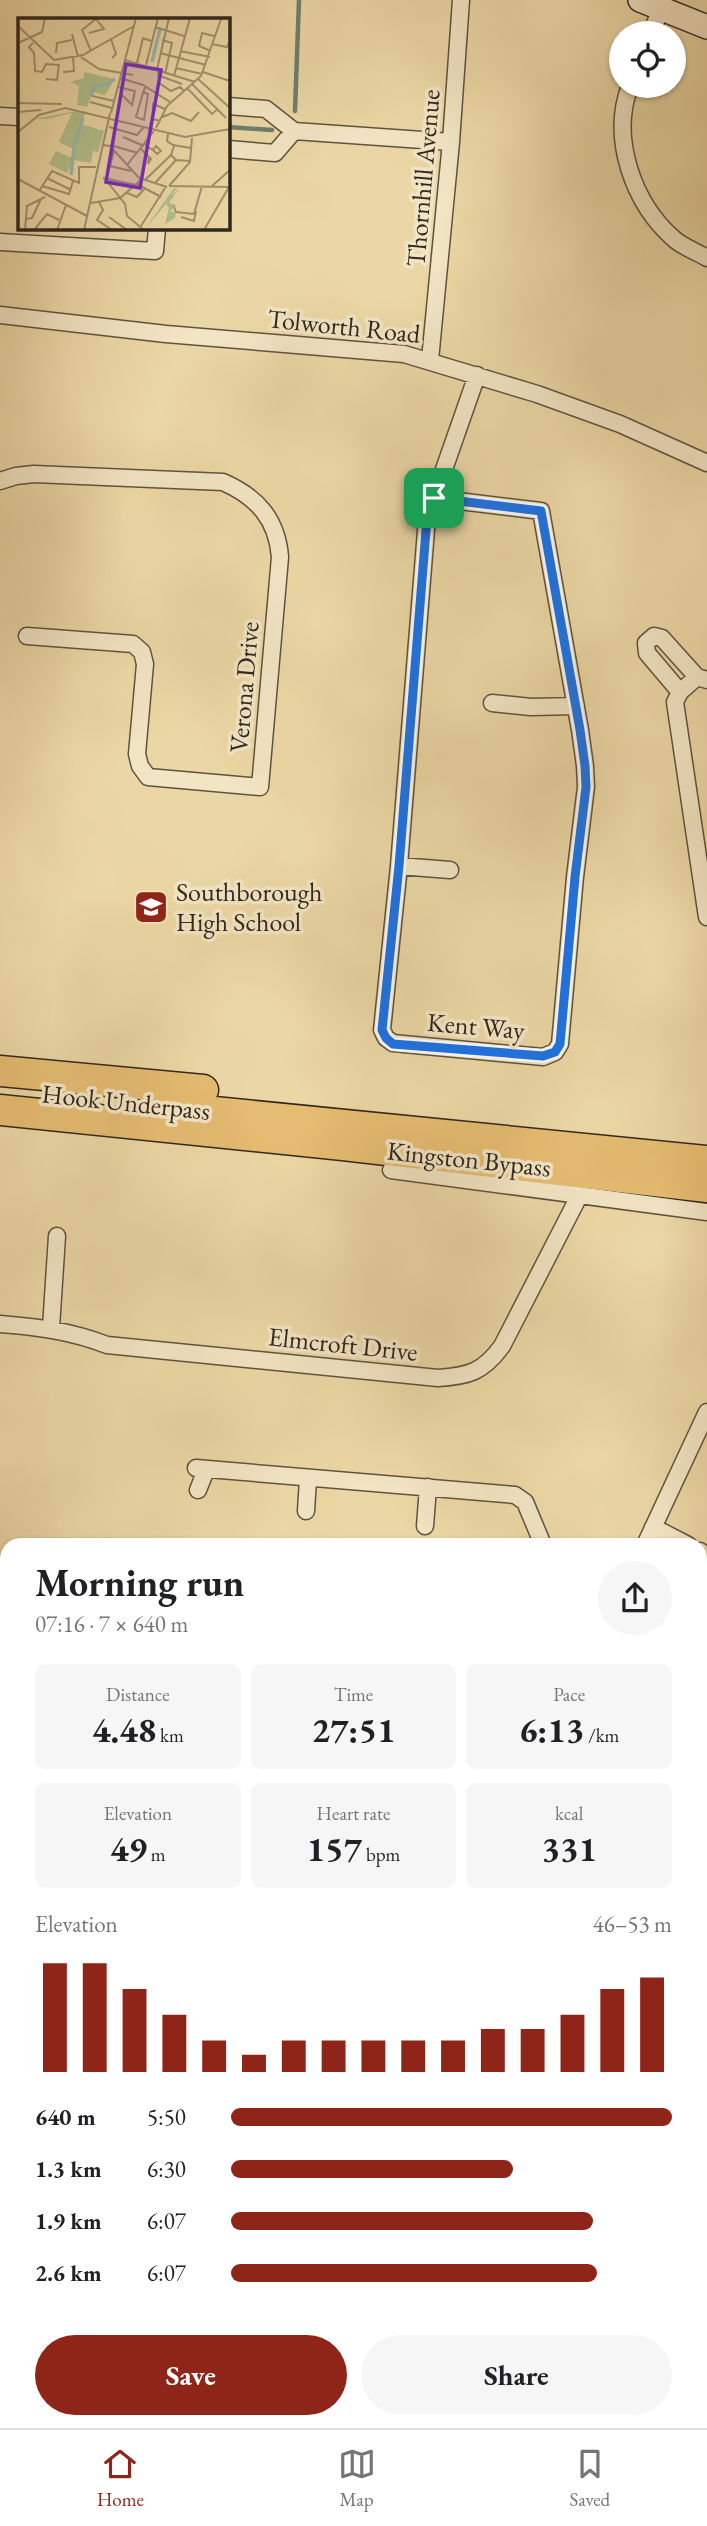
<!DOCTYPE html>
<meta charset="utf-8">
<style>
body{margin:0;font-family:"EB Garamond",serif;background:#f6f6f6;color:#202124;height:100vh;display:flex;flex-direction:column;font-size:26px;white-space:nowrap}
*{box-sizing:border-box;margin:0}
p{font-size:23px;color:#757577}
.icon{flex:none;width:38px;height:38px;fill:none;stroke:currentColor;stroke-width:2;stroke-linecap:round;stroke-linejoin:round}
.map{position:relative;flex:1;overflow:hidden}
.panel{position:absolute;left:0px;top:1538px;width:707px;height:891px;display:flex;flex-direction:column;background:#fff;border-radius:21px 21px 0 0;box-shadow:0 2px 5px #0004}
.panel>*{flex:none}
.buttons{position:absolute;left:609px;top:21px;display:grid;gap:14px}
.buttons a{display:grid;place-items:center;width:77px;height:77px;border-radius:50%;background:#fff;box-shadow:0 2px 5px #0004;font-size:35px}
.pin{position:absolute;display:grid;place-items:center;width:60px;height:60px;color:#fff;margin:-30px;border-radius:14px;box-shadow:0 4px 10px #0006}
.round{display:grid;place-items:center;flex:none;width:74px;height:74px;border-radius:37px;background:#f6f6f6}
.headline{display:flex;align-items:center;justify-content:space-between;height:119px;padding:0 35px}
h1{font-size:38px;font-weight:700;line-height:52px}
.figures{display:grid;grid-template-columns:repeat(3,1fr);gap:10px;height:119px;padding:7px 35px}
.figures div{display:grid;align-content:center;border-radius:10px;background:#f6f6f6;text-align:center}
.figures b{font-size:35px;font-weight:700}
.figures small{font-size:19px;font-weight:400}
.figures p{font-size:19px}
.chart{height:196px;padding:14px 35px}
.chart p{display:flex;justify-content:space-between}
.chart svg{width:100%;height:126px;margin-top:7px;stroke:#8f2418;stroke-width:6}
.cta{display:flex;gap:14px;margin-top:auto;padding:14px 35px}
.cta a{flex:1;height:80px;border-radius:42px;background:#8f2418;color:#fff;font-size:28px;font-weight:700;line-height:80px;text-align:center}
.cta a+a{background:#f6f6f6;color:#202124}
ul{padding:0 35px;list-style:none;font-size:23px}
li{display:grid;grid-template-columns:112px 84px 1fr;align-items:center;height:52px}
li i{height:18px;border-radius:9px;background:#8f2418}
.tabs{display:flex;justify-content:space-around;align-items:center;height:98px;border-top:2px solid #e0e0e0;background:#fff;font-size:19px;color:#757577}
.tabs a{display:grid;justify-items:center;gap:4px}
.tabs .selected{color:#8f2418}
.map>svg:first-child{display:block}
</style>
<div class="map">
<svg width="707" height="2428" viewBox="0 0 707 2428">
<rect width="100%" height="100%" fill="#ebd7a5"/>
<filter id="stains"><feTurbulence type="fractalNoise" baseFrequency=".00286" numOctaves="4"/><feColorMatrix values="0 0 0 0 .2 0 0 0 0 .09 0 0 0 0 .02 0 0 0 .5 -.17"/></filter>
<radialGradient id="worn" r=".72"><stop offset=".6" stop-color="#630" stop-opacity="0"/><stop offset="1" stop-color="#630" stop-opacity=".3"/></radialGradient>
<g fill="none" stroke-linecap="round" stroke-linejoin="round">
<path stroke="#6e7f72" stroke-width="4.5" d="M 295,111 L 299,0
M 228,127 L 272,130"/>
<g stroke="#5f533f" stroke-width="19">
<path id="street" d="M 651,33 L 661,9
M 630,86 C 610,138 633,203 674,239 C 683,247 697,252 707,258
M 228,106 L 266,109 L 294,131
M 0,116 L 19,117
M 294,131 L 451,142
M 228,149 L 275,153 L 294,131
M 0,242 L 155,251 L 157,228
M 0,315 L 166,334 L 404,354 L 537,394 L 620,424 L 707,463
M 430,360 L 451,142 L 461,0
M 0,481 L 16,476 L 34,474 L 223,482 C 257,497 277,519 280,557 L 260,787 L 148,777 L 140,766 L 137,754 L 145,664 L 142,652 L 133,644 L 27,636
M 434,498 L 541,511 L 580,730 L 585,766 L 586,787 L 575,877 L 560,1044 L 555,1052 L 543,1057 L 393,1043 L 386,1038 L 382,1030 L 399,866 L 427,518 L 477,375
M 707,680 L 697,677 L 680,692 L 675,702 L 707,917
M 680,692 L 647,653 L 646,643 L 654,636 L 662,638 L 697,677
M 492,703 L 531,707 L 576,706
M 399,866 L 450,870
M 391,1170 L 707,1212
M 0,1324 C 38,1327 71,1331 107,1345 L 438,1378 C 469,1376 483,1372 502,1346 L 576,1202 L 577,1193
M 51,1328 L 57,1236
M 196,1468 L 515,1495 L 525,1502 L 543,1545
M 198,1490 L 206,1470
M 306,1511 L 308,1479
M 425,1526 L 428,1487
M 653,1527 L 688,1545
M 645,1545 L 707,1412
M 700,1551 L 707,1558
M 0,1675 L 1,1672 L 7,1673
M 700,1713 L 707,1716
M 700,2277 L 707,2269
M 0,2348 L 7,2348
M 700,2394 L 707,2395
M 572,2428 L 577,2422"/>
</g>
<g stroke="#30271d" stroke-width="26">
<path id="secondary" d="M 640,0 L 707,27
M 0,1721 L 7,1726
M 700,2240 L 707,2241
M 0,2390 L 7,2397
M 35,2422 L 42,2428"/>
</g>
<g stroke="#30271d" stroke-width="33">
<path id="highway" d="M 0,1071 L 203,1090
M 164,1107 L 707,1161
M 0,1110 L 343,1145 L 707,1187"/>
</g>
<use href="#street" stroke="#f2e5c4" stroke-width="16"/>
<use href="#secondary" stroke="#f2e5c4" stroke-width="23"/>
<use href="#highway" stroke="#e6bc72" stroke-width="30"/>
</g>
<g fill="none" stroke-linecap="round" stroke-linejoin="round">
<g stroke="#fff" stroke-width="14">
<path id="route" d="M 434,498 L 541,511 L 580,730 L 585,766 L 586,787 L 575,877 L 560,1044 L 555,1052 L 543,1056 L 393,1044 L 386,1038 L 382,1030 L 399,866 L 427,518 Z"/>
</g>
<use href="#route" stroke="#1a73e8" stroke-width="9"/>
</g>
<defs>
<g id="school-square" transform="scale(1.75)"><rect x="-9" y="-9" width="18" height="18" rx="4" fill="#8f2418" stroke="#f2e5c4"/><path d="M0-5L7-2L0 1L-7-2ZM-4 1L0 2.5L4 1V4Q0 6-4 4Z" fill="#fff"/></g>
</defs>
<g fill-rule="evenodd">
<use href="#school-square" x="151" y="907"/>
</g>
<g text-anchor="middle" stroke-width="7" stroke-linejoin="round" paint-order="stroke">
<g font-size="26" fill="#30271d" stroke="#f2e5c4">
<text transform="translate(423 178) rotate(-85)" y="9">Thornhill Avenue</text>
<text transform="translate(344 326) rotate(6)" y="9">Tolworth Road</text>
<text transform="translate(244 687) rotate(-85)" y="9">Verona Drive</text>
<text transform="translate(476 1026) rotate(5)" y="9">Kent Way</text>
<text transform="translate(126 1102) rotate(6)" y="9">Hook Underpass</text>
<text transform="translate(469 1159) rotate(6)" y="9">Kingston Bypass</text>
<text transform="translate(343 1344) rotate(6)" y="9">Elmcroft Drive</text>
</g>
<g font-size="26" fill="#30271d" stroke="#f2e5c4" text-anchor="start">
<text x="176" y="901">Southborough<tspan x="176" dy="30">High School</tspan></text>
</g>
</g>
<g transform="translate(18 18)">
<rect width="212" height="212" fill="#ebd7a5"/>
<path d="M 66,54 L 97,61 L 87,77 L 75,74 L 69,89 L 59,87 L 61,68 L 52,64 L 66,60 ZM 68,93 L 63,106 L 86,113 L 80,134 L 75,133 L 73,145 L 56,142 L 49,155 L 31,146 L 38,133 L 54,140 L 55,131 L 41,124 L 54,95 L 29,101 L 16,101 L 53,94 ZM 156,170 L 159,170 L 152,179 L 161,170 L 151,185 L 159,187 L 152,193 L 158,195 L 157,200 L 147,206 L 151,190 L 148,186 L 127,211 Z" fill="#b1bf8b"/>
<path fill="none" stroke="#98b9ab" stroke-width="3.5" d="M 134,44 L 142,11M 73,78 L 77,66 L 85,68 L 97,61M 56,128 L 65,100M 53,157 L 56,129"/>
<path fill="none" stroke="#a0916f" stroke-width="2" d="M 0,8 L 36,42 L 65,37 L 116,8M 137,9 L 166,18M 71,15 L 86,11 L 78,1M 54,16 L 60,39M 93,21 L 98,36 L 94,40M 144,22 L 154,25 L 147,56M 0,25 L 24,14 L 27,0M 15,25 L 11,29 L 16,35 L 17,53 L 24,54 L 28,46 L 41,47M 194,26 L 209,29 L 212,23M 73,33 L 64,12 L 79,0M 162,33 L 192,39M 193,33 L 181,28 L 184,15 L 196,18M 38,35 L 39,25 L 54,22M 142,35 L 188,47M 63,39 L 81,51 L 115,57M 107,42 L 177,64M 119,45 L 125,20 L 133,23M 128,47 L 140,0M 158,50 L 184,56M 139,51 L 151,0M 140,52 L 141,65 L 153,73 L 162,69 L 166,73M 45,54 L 56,53 L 55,39M 185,54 L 212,63M 142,58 L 164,66M 156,58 L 172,0M 102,60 L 125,67 L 152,84M 28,61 L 39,62 L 41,46M 180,61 L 212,90M 174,66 L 208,100M 100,69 L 117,73 L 114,87 L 104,77M 169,70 L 194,96 L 200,91M 125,74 L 130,76 L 126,102 L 118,99 L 125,75 L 126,72 L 128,68M 74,78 L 96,83M 72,84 L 94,90M 0,85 L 44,86M 0,94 L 23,92M 93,95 L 118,0M 142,100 L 154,95 L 173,103 L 181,94M 142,103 L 135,101 L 135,86 L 147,91M 91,109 L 119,117 L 126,109M 138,110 L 149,88 L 183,58 L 203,1M 0,114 L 21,97 L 47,90 L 167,119 L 212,111M 150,116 L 149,123 L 155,127 L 173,130M 105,119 L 126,128M 127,126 L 130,129 L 135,132 L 139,136 L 143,133 L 138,128 L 135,132M 85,127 L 92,128 L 121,160 L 149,169M 92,127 L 120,135M 123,131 L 133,141 L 130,146 L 131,139M 96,133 L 92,148 L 113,153M 153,137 L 158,142 L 172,143M 109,147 L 136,113M 29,160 L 53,172M 85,160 L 118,167M 0,161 L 69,198M 87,161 L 107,186 L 109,198 L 126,212M 127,162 L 153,137 L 156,128M 137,165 L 158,142M 119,166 L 143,179M 24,168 L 51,176 L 55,163M 151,168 L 212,169M 151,168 L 172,144 L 174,120M 194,168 L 212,152M 21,173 L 34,153 L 61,165 L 61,149 L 78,149M 109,175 L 119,179 L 127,170M 81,184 L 85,192 L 79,202 L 94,212M 73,185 L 102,180 L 124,161M 156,189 L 158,194 L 176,196 L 184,168M 91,199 L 109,212M 163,199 L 176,203 L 178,193M 7,201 L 14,200 L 23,181M 123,208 L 147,170M 7,212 L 9,188 L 27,179M 16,212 L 29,196 L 41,202M 39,212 L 48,187M 66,212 L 92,95M 186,212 L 211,169"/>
<path fill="#7b2cbf" fill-opacity="0.15" stroke="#7b2cbf" stroke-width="3.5" d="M 108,46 L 143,52 L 122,170 L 88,164 Z"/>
<rect width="212" height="212" fill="none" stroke="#30271d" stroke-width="3.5"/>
</g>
<rect width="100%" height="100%" filter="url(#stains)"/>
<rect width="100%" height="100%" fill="url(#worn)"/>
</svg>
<div class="buttons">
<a><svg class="icon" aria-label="locate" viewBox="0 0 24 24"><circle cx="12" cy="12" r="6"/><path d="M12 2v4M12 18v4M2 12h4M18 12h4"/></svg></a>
</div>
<div class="pin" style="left:434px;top:498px;background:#1e9e55"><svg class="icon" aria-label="arrive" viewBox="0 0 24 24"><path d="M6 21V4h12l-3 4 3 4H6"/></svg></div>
<section class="panel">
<div class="headline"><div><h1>Morning run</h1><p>07:16 · 7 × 640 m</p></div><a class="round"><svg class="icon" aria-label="share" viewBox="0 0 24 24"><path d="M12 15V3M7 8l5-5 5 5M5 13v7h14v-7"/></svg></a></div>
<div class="figures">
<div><p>Distance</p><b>4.48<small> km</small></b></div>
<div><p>Time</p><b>27:51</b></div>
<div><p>Pace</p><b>6:13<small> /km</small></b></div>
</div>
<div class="figures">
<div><p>Elevation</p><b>49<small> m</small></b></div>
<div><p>Heart rate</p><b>157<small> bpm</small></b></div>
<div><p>kcal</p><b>331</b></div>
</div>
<div class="chart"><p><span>Elevation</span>46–53 m</p>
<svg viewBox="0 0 160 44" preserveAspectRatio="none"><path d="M5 44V6M15 44V6M25 44V15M35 44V24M45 44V33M55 44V38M65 44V33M75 44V33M85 44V33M95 44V33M105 44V33M115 44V29M125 44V29M135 44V24M145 44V15M155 44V11"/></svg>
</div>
<ul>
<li><b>640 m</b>5:50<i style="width:100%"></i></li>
<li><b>1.3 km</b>6:30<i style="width:64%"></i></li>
<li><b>1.9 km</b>6:07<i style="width:82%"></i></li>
<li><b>2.6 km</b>6:07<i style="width:83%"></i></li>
</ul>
<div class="cta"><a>Save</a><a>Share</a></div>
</section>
</div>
<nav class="tabs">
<a class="selected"><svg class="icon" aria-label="home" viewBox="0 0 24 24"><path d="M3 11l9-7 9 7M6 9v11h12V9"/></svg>Home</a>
<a><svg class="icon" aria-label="map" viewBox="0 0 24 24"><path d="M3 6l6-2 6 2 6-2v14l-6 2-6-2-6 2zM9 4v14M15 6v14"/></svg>Map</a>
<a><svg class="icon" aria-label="saved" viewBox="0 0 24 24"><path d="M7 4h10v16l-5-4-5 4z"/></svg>Saved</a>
</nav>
